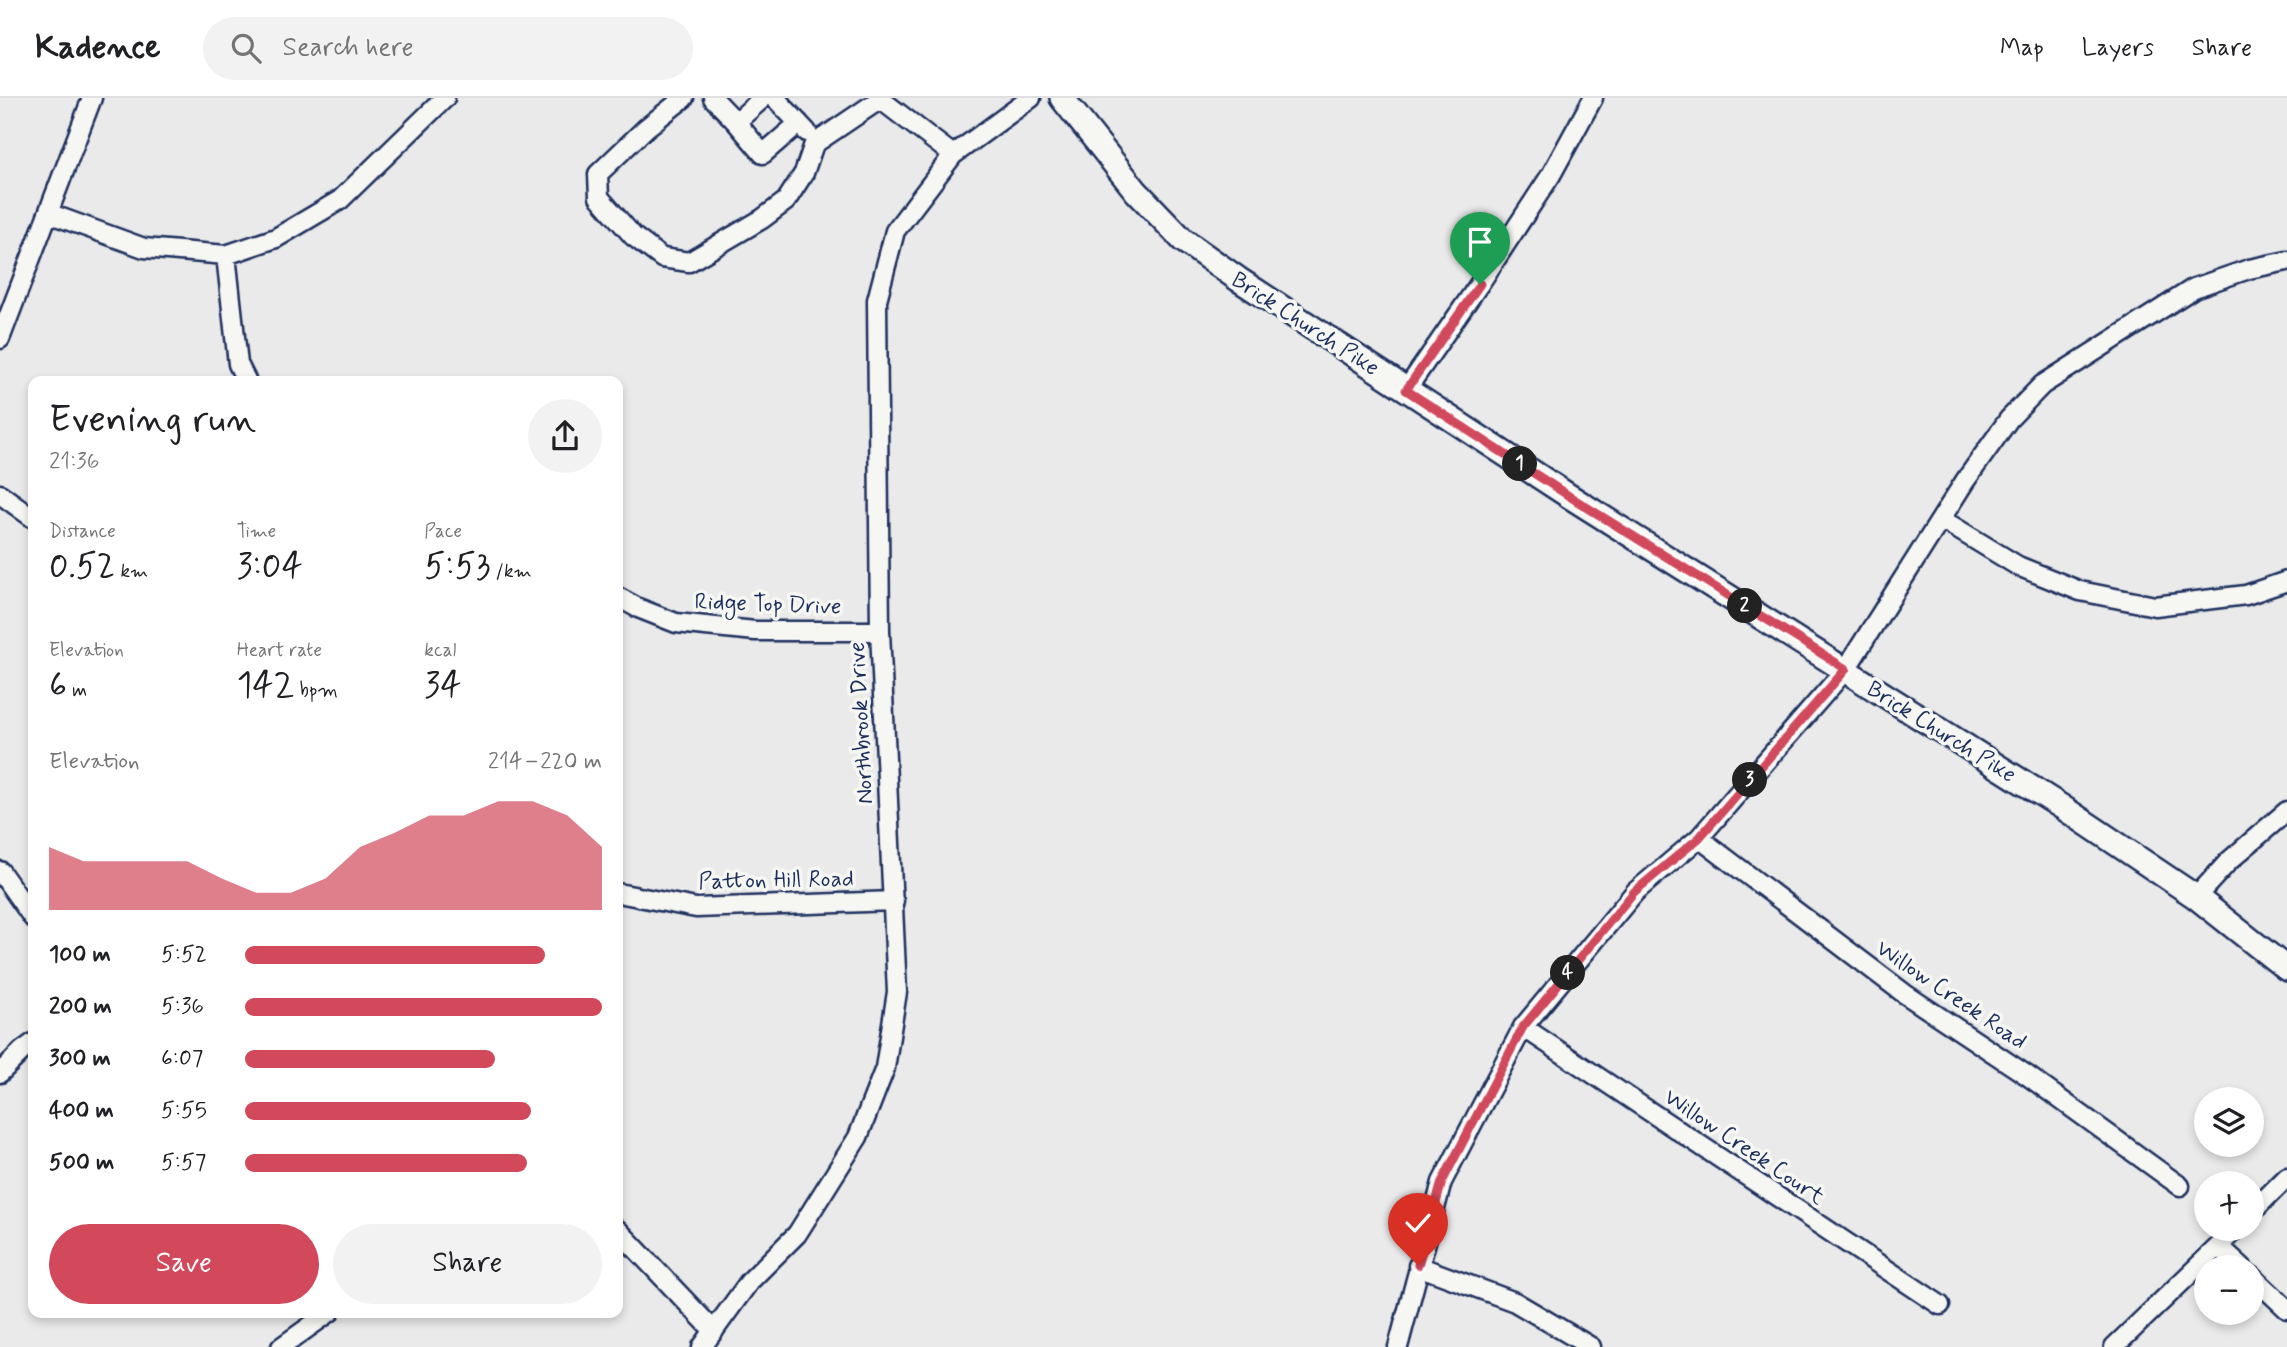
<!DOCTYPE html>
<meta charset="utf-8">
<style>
body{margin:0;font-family:Mynerve,sans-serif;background:#f2f2f2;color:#202124;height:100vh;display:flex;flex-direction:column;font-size:26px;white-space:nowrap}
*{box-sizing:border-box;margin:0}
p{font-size:23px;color:#757577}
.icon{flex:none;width:38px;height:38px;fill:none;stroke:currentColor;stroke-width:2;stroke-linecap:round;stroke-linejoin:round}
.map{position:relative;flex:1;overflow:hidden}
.side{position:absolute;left:28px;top:278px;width:595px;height:942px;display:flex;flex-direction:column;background:#fff;border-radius:14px;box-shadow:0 4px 10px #0003}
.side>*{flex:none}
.buttons{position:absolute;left:2194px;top:989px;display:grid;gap:14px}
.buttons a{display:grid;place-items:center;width:70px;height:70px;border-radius:50%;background:#fff;box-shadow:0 4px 10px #0003;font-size:35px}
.pin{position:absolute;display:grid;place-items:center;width:60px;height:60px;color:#fff;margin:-72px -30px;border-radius:50% 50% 50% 0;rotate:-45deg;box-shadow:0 0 7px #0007}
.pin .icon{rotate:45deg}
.km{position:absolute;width:35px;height:35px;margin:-18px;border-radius:50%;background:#222;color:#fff;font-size:19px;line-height:35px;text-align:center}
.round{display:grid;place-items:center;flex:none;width:74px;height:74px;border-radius:37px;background:#f2f2f2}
.summary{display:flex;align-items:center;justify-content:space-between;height:119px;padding:0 21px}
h1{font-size:38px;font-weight:600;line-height:52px}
.stats{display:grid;grid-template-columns:repeat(3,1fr);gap:10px;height:119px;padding:7px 21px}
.stats div{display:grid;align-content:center}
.stats b{font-size:35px;font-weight:600}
.stats small{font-size:19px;font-weight:400}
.stats p{font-size:19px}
.chart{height:196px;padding:14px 21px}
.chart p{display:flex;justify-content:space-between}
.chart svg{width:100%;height:126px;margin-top:7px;fill:#d1495b;opacity:.7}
.primary-button{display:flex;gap:14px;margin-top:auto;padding:14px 21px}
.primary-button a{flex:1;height:80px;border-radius:42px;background:#d1495b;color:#fff;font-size:28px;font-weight:600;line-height:80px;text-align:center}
.primary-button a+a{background:#f2f2f2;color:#202124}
ul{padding:0 21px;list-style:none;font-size:23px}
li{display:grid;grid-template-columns:112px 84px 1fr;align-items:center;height:52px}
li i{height:18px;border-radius:9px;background:#d1495b}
header{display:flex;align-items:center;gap:42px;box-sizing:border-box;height:98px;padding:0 35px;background:#fff;border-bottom:2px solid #e0e0e0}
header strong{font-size:33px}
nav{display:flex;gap:38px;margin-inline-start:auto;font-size:24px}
.search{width:490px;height:63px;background:#f2f2f2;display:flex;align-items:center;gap:18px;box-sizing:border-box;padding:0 24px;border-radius:38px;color:#757577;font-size:26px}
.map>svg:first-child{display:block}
</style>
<header>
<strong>Kadence</strong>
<div class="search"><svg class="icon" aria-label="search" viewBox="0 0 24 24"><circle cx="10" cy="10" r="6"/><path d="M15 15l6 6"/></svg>Search here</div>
<nav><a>Map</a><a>Layers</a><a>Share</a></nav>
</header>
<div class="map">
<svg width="2287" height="1249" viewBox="0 0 2287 1249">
<rect width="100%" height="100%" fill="#e9eae9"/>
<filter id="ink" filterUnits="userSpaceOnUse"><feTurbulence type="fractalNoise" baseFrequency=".0143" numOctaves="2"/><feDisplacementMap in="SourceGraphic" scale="14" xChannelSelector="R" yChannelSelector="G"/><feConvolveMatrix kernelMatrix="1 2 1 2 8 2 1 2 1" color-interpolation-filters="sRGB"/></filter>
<g filter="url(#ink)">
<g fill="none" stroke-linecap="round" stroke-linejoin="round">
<g stroke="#1b2f5e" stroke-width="23">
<path id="minor" d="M 684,0 L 646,30 L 598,76 L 599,99 L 633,138 L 662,160 L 689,164 L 762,121 L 786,103 L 804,75 L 814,46 L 882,0
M 713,0 L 736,24
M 763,0 L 736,24 L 763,56 L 799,25
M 775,0 L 807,34
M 880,1 L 953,57
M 48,115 L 144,150 L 226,157 L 276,140 L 340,102 L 445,0
M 226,157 L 238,266 L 247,284
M 0,241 L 92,0
M 1406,292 L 1480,185 L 1551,77 L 1593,0
M 0,396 L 33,420
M 1941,421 L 2018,468 L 2080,493 L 2155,508 L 2246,497 L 2287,483
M 618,499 L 638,510 L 676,525 L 755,533 L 880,533
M 1699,740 L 1905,896 L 2028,978 L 2180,1088
M 0,773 L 33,820
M 618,795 L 696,810 L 894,803
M 2196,799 L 2229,763 L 2287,713
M 1523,929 L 1940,1207
M 0,975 L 22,953 L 33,945
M 2252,1114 L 2287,1079
M 618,1132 L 714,1233
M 2219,1148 L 2236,1130
M 1418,1168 L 1515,1204 L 1591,1249
M 2252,1178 L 2287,1211
M 281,1249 L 330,1214
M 702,1249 L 749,1184 L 797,1136 L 858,1039 L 885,970 L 897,894 L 880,533 L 877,202 L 895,133 L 953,57 L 1031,0
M 1398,1249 L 1442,1084 L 1523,929 L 1635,794 L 1699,740 L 1846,571 L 1965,383 L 2009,321 L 2042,287 L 2194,190 L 2249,171 L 2287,163
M 2114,1249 L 2219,1148 L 2242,1169"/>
</g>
<g stroke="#1b2f5e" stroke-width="28">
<path id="major" d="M 1062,0 L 1136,93 L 1183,142 L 1238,181 L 1569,398 L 2062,709 L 2196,799 L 2287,871"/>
</g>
<use href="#minor" stroke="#f6f6f2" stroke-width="18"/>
<use href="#major" stroke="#f6f6f2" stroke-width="23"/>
</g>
</g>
<g fill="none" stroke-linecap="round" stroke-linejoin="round" filter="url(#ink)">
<g stroke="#fff" stroke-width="14">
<path id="route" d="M 1418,1167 L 1442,1084 L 1523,929 L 1634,794 L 1699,740 L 1846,571 L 1569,398 L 1406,292 L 1480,186"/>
</g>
<use href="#route" stroke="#d1495b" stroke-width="9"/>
</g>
<g text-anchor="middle" stroke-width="7" stroke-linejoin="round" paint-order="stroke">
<g font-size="23" fill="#1b2f5e" stroke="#f6f6f2">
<text transform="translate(1306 225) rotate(33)" y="8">Brick Church Pike</text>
<text transform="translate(768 505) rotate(2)" y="8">Ridge Top Drive</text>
<text transform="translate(860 625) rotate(-93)" y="8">Northbrook Drive</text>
<text transform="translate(1942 633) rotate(32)" y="8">Brick Church Pike</text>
<text transform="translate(776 781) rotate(-1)" y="8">Patton Hill Road</text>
<text transform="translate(1952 896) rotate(34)" y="8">Willow Creek Road</text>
<text transform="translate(1745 1048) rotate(34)" y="8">Willow Creek Court</text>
</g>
</g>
</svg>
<div class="buttons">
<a><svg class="icon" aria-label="layers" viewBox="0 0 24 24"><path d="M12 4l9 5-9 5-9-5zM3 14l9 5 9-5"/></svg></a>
<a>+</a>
<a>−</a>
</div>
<div class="pin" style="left:1480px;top:186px;background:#1e9e55"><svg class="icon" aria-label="arrive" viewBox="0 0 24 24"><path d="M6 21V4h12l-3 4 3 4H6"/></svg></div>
<div class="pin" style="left:1418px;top:1167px;background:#d93025"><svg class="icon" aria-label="check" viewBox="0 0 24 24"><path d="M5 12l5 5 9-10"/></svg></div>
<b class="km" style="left:1520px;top:366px">1</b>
<b class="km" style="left:1745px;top:508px">2</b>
<b class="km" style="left:1750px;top:682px">3</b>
<b class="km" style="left:1568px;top:875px">4</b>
<section class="side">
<div class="summary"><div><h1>Evening run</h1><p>21:36</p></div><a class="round"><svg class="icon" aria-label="share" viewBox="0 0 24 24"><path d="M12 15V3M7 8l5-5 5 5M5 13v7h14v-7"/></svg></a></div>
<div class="stats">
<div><p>Distance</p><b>0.52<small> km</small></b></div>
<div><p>Time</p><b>3:04</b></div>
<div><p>Pace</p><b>5:53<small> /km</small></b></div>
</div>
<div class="stats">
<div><p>Elevation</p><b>6<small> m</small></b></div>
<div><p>Heart rate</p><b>142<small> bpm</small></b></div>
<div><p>kcal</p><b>34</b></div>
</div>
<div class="chart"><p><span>Elevation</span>214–220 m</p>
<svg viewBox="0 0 160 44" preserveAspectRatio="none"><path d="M0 44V22L10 27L20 27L30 27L40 27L50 33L60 38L70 38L80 33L90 22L100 17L110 11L120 11L130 6L140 6L150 11L160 22V44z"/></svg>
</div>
<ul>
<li><b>100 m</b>5:52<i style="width:84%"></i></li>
<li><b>200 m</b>5:36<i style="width:100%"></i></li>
<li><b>300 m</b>6:07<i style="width:70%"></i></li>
<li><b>400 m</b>5:55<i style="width:80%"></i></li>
<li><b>500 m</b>5:57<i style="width:79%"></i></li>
</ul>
<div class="primary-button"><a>Save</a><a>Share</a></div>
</section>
</div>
